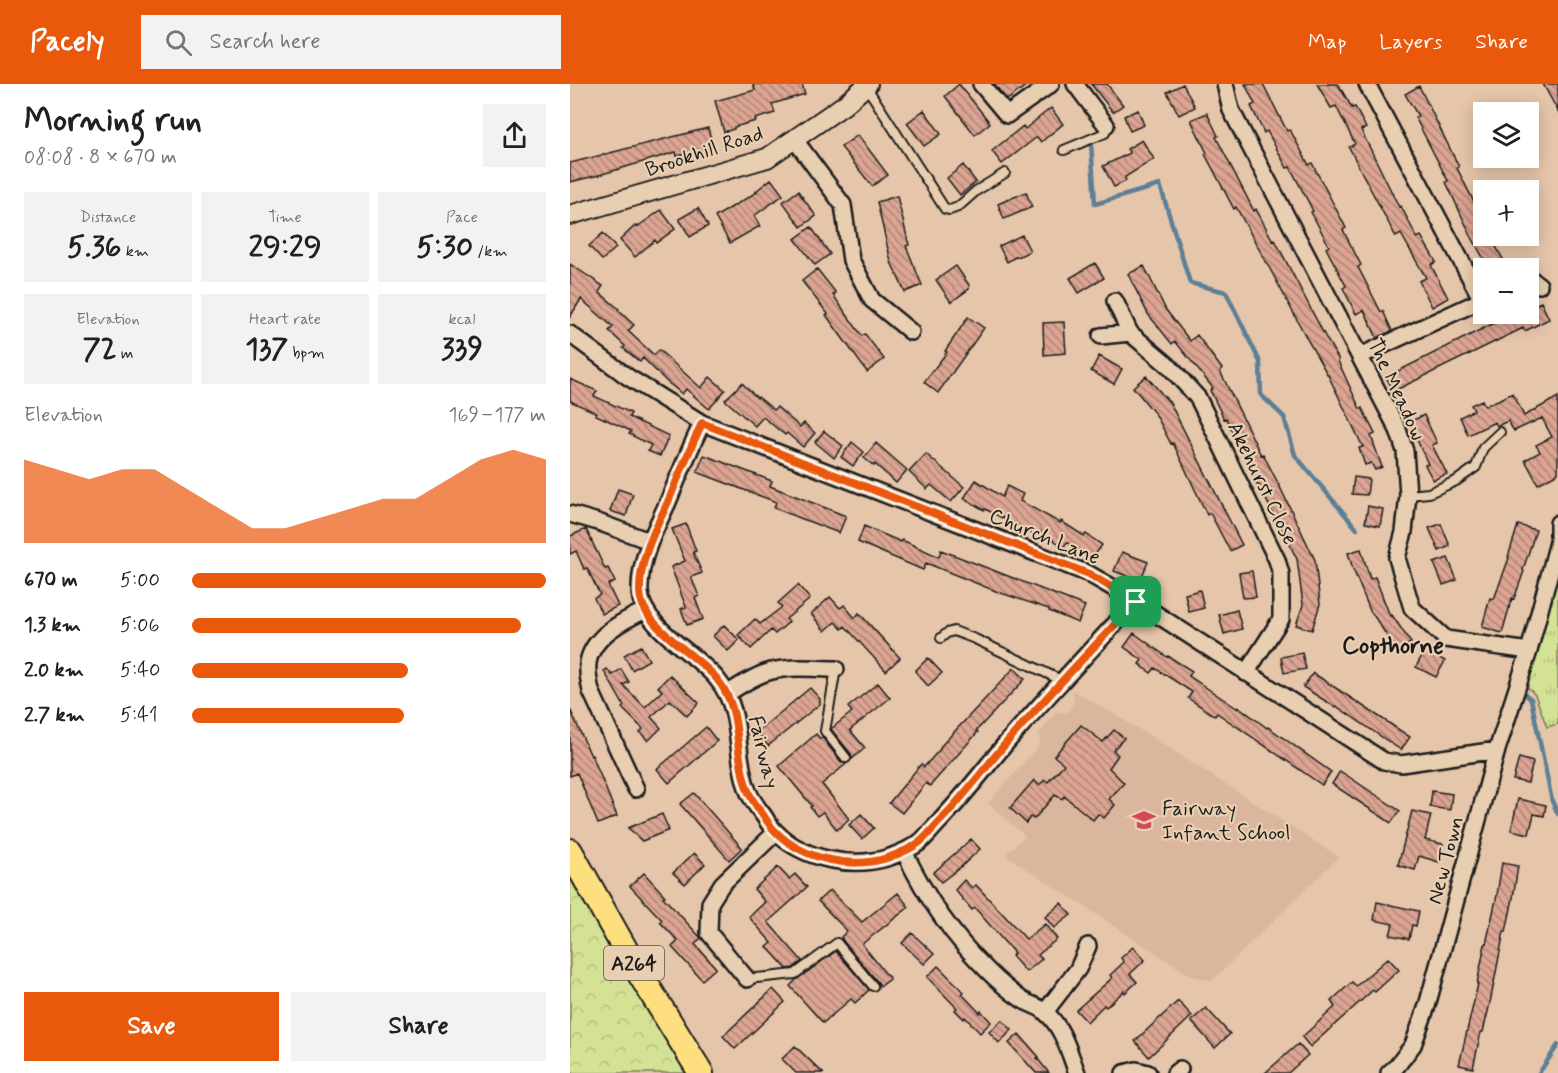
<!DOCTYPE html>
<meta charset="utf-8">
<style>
body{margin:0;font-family:Mynerve,sans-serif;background:#f2f2f2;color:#202124;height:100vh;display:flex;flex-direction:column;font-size:22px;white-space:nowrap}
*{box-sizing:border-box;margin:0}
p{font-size:20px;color:#757577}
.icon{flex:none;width:33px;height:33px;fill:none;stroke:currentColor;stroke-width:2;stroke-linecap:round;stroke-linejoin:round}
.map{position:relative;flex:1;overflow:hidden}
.details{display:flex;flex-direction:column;background:#fff;width:570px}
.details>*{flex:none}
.fabs{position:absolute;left:903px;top:18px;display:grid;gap:12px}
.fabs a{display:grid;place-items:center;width:66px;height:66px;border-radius:0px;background:#fff;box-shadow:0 3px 15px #0003;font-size:30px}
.pin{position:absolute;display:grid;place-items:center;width:51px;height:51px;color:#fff;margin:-26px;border-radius:12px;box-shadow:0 3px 9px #0006}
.round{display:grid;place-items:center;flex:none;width:63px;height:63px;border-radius:0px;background:#f2f2f2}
.head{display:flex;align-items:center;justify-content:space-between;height:102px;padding:0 24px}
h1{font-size:33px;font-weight:700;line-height:45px}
.metrics{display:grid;grid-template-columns:repeat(3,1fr);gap:9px;height:102px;padding:6px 24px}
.metrics div{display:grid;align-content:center;border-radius:0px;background:#f2f2f2;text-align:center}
.metrics b{font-size:30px;font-weight:700}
.metrics small{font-size:16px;font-weight:400}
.metrics p{font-size:16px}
.chart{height:168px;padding:12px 24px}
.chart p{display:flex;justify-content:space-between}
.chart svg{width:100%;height:108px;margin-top:6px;fill:#ea580c;opacity:.7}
.button{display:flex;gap:12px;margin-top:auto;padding:12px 24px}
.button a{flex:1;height:69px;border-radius:0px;background:#ea580c;color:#fff;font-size:24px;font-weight:700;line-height:69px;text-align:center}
.button a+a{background:#f2f2f2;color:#202124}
ul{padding:0 24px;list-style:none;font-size:20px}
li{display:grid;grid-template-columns:96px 72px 1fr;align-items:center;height:45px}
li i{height:15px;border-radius:8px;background:#ea580c}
header{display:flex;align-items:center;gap:36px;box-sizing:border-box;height:84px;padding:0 30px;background:#ea580c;color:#fff}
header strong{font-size:28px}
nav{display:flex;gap:33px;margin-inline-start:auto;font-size:21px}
.search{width:420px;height:54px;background:#f2f2f2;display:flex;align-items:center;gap:15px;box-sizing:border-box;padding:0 21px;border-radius:0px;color:#757577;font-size:22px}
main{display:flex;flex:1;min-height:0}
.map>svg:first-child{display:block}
</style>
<header>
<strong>Pacely</strong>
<div class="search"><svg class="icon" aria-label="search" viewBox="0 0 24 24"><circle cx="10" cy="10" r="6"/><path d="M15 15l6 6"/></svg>Search here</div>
<nav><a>Map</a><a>Layers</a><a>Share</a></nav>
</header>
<main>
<section class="details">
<div class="head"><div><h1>Morning run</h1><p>08:08 · 8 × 670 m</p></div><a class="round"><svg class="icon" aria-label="share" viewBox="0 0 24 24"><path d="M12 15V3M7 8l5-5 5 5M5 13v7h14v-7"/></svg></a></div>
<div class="metrics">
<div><p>Distance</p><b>5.36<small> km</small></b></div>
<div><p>Time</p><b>29:29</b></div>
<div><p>Pace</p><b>5:30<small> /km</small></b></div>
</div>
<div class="metrics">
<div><p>Elevation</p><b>72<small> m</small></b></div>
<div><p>Heart rate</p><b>137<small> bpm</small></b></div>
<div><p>kcal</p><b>339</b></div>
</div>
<div class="chart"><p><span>Elevation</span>169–177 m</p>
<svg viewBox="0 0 160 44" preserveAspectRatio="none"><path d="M0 44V10L10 14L20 18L30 14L40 14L50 22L60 30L70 38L80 38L90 34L100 30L110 26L120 26L130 18L140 10L150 6L160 10V44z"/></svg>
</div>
<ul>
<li><b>670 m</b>5:00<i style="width:100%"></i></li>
<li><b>1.3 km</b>5:06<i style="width:93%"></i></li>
<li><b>2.0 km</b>5:40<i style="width:61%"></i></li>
<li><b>2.7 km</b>5:41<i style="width:60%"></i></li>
</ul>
<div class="button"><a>Save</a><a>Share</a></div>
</section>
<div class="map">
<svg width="988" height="989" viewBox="0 0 988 989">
<defs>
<pattern id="forest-crowns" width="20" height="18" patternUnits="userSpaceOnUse" patternTransform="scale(1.5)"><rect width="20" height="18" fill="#d4e295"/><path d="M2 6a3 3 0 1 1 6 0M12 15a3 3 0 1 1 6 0" fill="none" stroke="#b5c180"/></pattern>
<pattern id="park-tufts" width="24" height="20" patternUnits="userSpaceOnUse" patternTransform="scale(1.5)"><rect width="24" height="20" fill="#d4e295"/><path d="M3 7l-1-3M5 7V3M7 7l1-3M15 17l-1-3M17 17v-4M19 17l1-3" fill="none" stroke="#b5c180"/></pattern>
<pattern id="building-back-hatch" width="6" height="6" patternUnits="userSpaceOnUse" patternTransform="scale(1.5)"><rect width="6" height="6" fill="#dba493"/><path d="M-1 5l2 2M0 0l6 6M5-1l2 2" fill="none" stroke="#b18577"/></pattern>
</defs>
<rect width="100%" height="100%" fill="#e6c6ab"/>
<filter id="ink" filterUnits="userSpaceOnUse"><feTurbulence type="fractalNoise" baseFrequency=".0167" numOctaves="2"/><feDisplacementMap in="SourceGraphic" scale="12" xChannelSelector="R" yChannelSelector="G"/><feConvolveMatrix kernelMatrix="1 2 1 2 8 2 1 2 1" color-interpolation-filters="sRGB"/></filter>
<g filter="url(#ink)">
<path fill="#dbb69f" d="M 503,606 L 579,651 L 769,773 L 642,897 L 621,892 L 435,771 L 455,752 L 418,719 L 470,660 L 469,650 L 486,628 L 497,628 L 504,618 Z"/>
<path fill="url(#forest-crowns)" stroke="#787f58" stroke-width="1.5" d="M 0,784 L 131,989 L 0,989 Z"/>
<path fill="url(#park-tufts)" stroke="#787f58" stroke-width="1.5" d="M 988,490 L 988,640 L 977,643 L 965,611 L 955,600 Z"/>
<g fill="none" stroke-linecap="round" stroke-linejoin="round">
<path stroke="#5d7f96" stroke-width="4.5" d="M 521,58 L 525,120 L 590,101 L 620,199 L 656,208 L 690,278 L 691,311 L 714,333 L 725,371 L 787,445
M 956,611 L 961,615 L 982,717 L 988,730
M 969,989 L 988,961"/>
</g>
<path fill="url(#building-back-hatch)" stroke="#1c1c1c" stroke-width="1.5" d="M 183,0 L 232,0 L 235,10 L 202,20 L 205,29 L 185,35 L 186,37 L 164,43 L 164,45 L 154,48 L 145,17 L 185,6 Z
M 389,0 L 420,39 L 405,51 L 375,12 Z
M 424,0 L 458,0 L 437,16 Z
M 521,0 L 537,0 L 553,21 L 543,28 Z
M 613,0 L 625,23 L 609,31 L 597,8 Z
M 675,0 L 693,0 L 717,47 L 720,46 L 739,81 L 742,79 L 776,144 L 773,146 L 791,181 L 788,183 L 811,228 L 813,227 L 822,247 L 807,254 L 794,226 L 786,230 L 773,204 L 776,202 L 756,164 L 759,162 L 741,128 L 743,127 L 720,83 L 717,84 L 697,47 L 694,49 L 681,22 L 685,20 Z
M 747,0 L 768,0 L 782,24 L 785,23 L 796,44 L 791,46 L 829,123 L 831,122 L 847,154 L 851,152 L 866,178 L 861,181 L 878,214 L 862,223 L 849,197 L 856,194 L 831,150 L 826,153 L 792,89 L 779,63 L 785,60 L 766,22 L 761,24 Z
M 973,0 L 988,0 L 988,27 Z
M 849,2 L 889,83 L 887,84 L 908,126 L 910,125 L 914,133 L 914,152 L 920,152 L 938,184 L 919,184 L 901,152 L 876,98 L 878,97 L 845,33 L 848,32 L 835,10 Z
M 481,24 L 493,40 L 471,58 L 467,53 L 432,80 L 422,67 L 453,42 L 455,45 Z
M 354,26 L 371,50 L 354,62 L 337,39 Z
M 568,26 L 574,41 L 560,47 L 554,32 Z
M 637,29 L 648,52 L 646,53 L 684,127 L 686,125 L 703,157 L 705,156 L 757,256 L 769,276 L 768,277 L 790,325 L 792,324 L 805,350 L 801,352 L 812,383 L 805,386 L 801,379 L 795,381 L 789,364 L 793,363 L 759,293 L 737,255 L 706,196 L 666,123 L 664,125 L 635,70 L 637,69 L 621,36 Z
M 138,44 L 143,63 L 107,72 L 106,68 L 29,91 L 0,98 L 0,79 Z
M 288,51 L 318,91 L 302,102 L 271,63 Z
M 572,56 L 584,75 L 555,93 L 556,97 L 544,103 L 533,82 L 560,69 L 557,65 Z
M 393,81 L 406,98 L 390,111 L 377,94 Z
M 201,95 L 213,111 L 184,132 L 190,142 L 160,159 L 145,133 L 187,108 L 186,107 Z
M 228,107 L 246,132 L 231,143 L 213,118 Z
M 456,108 L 462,123 L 434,135 L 428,120 Z
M 327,112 L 339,161 L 336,162 L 352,201 L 335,208 L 321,178 L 307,118 Z
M 128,124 L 138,142 L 120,153 L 109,135 Z
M 91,126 L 105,145 L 86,159 L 85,156 L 65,173 L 50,156 L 65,142 L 67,143 Z
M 241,143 L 260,170 L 245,181 L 225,155 Z
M 33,149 L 46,164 L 32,176 L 19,162 Z
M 452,151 L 460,167 L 448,173 L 447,172 L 437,178 L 429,162 Z
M 525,179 L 534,194 L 509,209 L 500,194 Z
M 0,180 L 33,202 L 29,208 L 49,225 L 48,226 L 64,241 L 58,247 L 84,271 L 89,266 L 131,304 L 140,293 L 155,306 L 139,325 L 116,305 L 112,310 L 96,297 L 73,274 L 70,278 L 53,264 L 55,262 L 39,247 L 43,243 L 11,215 L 0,233 Z
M 386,182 L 399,201 L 399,205 L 381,218 L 366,196 Z
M 574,182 L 596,226 L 620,257 L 627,251 L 652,285 L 650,287 L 691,371 L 693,370 L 708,399 L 745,476 L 750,520 L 742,546 L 726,541 L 733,521 L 727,475 L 710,442 L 709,442 L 689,401 L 687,401 L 656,334 L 654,335 L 640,306 L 643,304 L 605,257 L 602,260 L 578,230 L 558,190 Z
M 247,185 L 266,209 L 263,211 L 292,252 L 295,250 L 314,275 L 297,288 L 256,231 L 258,230 L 232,197 Z
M 971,218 L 979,235 L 955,247 L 953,244 L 824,307 L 816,293 L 938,232 L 939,234 L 948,230 L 958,230 L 958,224 Z
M 398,233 L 414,244 L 368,309 L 354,298 L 377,268 L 375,267 Z
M 494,238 L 496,269 L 474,271 L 473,239 Z
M 529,272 L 552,285 L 544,300 L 521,287 Z
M 576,292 L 600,319 L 672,461 L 660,467 L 640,429 L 637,431 L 603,359 L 601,360 L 586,331 L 563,303 Z
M 0,295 L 27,307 L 24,312 L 61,329 L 59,333 L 99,352 L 90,372 L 78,367 L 81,361 L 59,350 L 61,347 L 26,331 L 27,329 L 0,317 Z
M 172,299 L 187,314 L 188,313 L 204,326 L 207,323 L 230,343 L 234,339 L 245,349 L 233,363 L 217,349 L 215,351 L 193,333 L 185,342 L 155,316 Z
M 943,309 L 954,332 L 988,313 L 988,389 L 968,400 L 955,376 L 970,368 L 966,361 L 982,353 L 972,334 L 944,347 L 938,337 L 927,342 L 925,338 L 898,351 L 890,333 L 904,326 L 901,321 L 912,316 L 915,322 Z
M 854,331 L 867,359 L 862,361 L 877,390 L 863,396 L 855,381 L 858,380 L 839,338 Z
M 254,347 L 273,362 L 264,374 L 245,358 Z
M 282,358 L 294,368 L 283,382 L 271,373 Z
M 306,359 L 337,386 L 326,399 L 305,380 L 304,382 L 294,374 Z
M 356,370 L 394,403 L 381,418 L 361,401 L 357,405 L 339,388 Z
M 134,371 L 202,397 L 200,402 L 276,432 L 269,449 L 204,424 L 206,418 L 127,388 Z
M 784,393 L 799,395 L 797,411 L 782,410 Z
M 406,396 L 432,413 L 437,402 L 453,410 L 450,417 L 490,439 L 491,437 L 514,452 L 516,450 L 532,461 L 522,475 L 497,458 L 494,463 L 470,447 L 467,452 L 415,425 L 414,426 L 394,414 Z
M 48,405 L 63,410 L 56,432 L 40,427 Z
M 798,422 L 813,425 L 810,442 L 795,439 Z
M 116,440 L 126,467 L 123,468 L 132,489 L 121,493 L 129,512 L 125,514 L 133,535 L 117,541 L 111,525 L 116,523 L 101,483 L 115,477 L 102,445 Z
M 871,440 L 880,462 L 869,467 L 859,444 Z
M 948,441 L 966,446 L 953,486 L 954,487 L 944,515 L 942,514 L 932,549 L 912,543 L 920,514 L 924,515 L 939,474 L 938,473 Z
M 294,442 L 331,458 L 332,456 L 369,473 L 371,466 L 515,522 L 508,539 L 479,527 L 479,525 L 428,508 L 356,479 L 353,486 L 288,458 Z
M 16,445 L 35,485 L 38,484 L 45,498 L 38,501 L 48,522 L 32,530 L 24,514 L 30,511 L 17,484 L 14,485 L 6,467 L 0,470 L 0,452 Z
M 791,465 L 800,495 L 805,493 L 820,532 L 822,531 L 841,559 L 827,567 L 802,529 L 801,529 L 783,485 L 778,469 Z
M 552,468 L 578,478 L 570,497 L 544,487 Z
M 878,474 L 887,496 L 873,501 L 864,479 Z
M 682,487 L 686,513 L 673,514 L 669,489 Z
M 228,501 L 240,515 L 216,535 L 219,538 L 205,550 L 201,546 L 181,565 L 168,551 L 185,535 L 190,540 L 212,523 L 208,519 Z
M 630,506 L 634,524 L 619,528 L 615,510 Z
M 260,513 L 270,524 L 274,521 L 285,534 L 289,529 L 330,574 L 316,587 L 275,542 L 272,545 L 265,538 L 255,547 L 241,530 Z
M 667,526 L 672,545 L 654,550 L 649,531 Z
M 154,541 L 169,556 L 158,567 L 143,552 Z
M 564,549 L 597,573 L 598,572 L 622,587 L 619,592 L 668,625 L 669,623 L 697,644 L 698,643 L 761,688 L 752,701 L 647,629 L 645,632 L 618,614 L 622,608 L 585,584 L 581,589 L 569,580 L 572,576 L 554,563 Z
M 71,562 L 79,576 L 62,586 L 54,571 Z
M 855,566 L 875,577 L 866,593 L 846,583 Z
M 732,569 L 736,585 L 714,589 L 711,573 Z
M 358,574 L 372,589 L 358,602 L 345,587 Z
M 444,584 L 455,595 L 406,647 L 408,648 L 360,702 L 356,699 L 332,729 L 319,719 L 351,680 L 354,683 L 371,664 L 370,663 Z
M 37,585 L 42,591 L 51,585 L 59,598 L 53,601 L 75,623 L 92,607 L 88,603 L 100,591 L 129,619 L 117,632 L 100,616 L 81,633 L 91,644 L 78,657 L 70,648 L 73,645 L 52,624 L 54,622 L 34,587 Z
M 743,589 L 840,653 L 831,666 L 766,622 L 765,623 L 733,603 Z
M 308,599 L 320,614 L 280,646 L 295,664 L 282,675 L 281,670 L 261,645 L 282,628 L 278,623 Z
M 240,604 L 250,615 L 250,620 L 198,662 L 187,648 Z
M 0,625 L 21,672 L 22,671 L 47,732 L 28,740 L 7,689 L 0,692 Z
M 511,641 L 533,658 L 544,646 L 554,654 L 543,666 L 548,671 L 539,684 L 554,699 L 539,715 L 545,721 L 534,734 L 528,730 L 523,736 L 494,712 L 492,715 L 485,711 L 464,735 L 460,733 L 456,739 L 440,724 L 464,696 L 469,701 L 475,696 L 478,698 L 494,680 L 484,672 Z
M 136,643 L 147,657 L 99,699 L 87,685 Z
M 246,650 L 250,655 L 252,653 L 271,678 L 276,680 L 252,700 L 279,735 L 267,746 L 253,728 L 247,732 L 240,723 L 242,722 L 209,682 Z
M 949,674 L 963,678 L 958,699 L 943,696 Z
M 770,687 L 830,727 L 821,739 L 762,700 Z
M 862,707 L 882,710 L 880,726 L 860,723 Z
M 124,709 L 172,764 L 159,776 L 110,720 Z
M 948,715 L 976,721 L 974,732 L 964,730 L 959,750 L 941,746 Z
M 842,727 L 861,731 L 855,756 L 873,760 L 869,778 L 849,772 L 845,786 L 828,781 Z
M 92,730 L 99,746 L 72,757 L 58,744 Z
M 291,730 L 304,744 L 292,755 L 279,741 Z
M 401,755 L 410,765 L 392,782 L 371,798 L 363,789 Z
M 124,769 L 135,780 L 115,800 L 103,789 Z
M 932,779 L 948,782 L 943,814 L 936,848 L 934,847 L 920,919 L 913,948 L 911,948 L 903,984 L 889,981 L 908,900 L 907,900 L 915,860 L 916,860 L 927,811 Z
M 208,783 L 219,795 L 225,790 L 237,803 L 198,838 L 232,877 L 223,884 L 217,885 L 197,863 L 202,859 L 179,833 L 195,818 L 184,805 Z
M 74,789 L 95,812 L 93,813 L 131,854 L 125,860 L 146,884 L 132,896 L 102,863 L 108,857 L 90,838 L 92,836 L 60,802 Z
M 394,796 L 402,804 L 406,801 L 456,855 L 475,840 L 487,855 L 468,871 L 472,875 L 456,888 L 442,872 L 444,869 L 405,824 L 402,826 L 385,806 Z
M 260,806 L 292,838 L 328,809 L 339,823 L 292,860 L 320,895 L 311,902 L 274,858 L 271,853 L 277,847 L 248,817 Z
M 807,818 L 849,827 L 846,842 L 842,841 L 839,855 L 820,851 L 823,840 L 804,836 Z
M 491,819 L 501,831 L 484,844 L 475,833 Z
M 342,849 L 364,870 L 354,880 L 332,859 Z
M 563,863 L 575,876 L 560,890 L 567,898 L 555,909 L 554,907 L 536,923 L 534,921 L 517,938 L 506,926 L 542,894 L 540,891 L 554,878 L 551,874 Z
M 266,867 L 299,906 L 285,919 L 281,915 L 253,939 L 220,902 L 226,896 Z
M 818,874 L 829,886 L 805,908 L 803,906 L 740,963 L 732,953 L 765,923 L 761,917 L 782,898 L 786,902 Z
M 368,882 L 394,908 L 392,910 L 410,929 L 411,927 L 421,938 L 410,949 L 395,933 L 394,935 L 385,926 L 387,924 L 357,893 Z
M 203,905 L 215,918 L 165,965 L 153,952 Z
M 608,917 L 622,932 L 579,973 L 565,957 Z
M 636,924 L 660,950 L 645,964 L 621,937 Z
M 432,936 L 442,946 L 429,959 L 419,948 Z
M 449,950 L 469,973 L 467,974 L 479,989 L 466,989 L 439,959 Z
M 728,960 L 738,971 L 718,989 L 695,989 Z
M 225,962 L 253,989 L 226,989 L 212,975 Z"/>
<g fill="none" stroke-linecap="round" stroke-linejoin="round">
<g stroke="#1c1c1c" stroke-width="12">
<path id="service" d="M 296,2 L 375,125 L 380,126 L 388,123 L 406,107 L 435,89
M 494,66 L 535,49 L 536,41
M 838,411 L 859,409 L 886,397 L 906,383 L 913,364 L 930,348
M 371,554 L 377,549 L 384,547 L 405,555 L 493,597
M 266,585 L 255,647 L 276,674
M 177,895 L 225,890 L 267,859 L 303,902"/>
</g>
<g stroke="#1c1c1c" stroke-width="20">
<path id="minor" d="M 411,0 L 437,31 L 481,0
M 505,0 L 536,41
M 655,0 L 661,26 L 828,346 L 835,367 L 838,411 L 834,448 L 827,474 L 842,524 L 876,555 L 959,567
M 797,0 L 912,216
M 225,56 L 273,121 L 281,176 L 302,216 L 341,248
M 958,193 L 969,201
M 545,217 L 560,249 L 598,281 L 628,314 L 707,476 L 711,490 L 711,535 L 676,589
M 0,250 L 58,293 L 132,339 L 519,490 L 566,517 L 814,677 L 831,680 L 927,666
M 531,252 L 560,249
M 790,272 L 914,215
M 132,339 C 120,365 109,391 98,418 C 85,446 69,475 70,508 C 72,543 127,570 147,595 C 174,628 164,667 177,704 C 180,714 187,723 194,732 C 197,737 201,743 205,747 C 233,776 283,785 320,773 C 331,769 341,765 350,758 C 357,752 363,744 370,737 C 394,712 415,684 437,658 C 479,610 523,564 566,517
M 0,430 L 28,438 L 71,454 L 81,456
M 157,610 C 169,602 181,594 195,589 C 217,581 243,585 266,585
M 66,705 L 21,607 C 19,598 17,589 18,579 C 22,552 54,536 76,526
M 334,767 C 355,812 384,854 419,888 C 429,898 440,907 451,915 C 458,920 469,922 475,928 C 493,943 499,968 507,989
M 177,895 L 139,849 L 140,819 L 152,800 L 206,748
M 475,928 L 508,885 L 518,862
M 554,989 L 566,986 L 578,989
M 605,989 L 610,985
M 819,989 L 827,982 L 843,961 L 857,922 L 927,666 L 959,567 L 988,458 L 988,439"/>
</g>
<g stroke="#1c1c1c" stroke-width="22">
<path id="tertiary" d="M 0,131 L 197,74 L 274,21 L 298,0"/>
</g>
<g stroke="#1c1c1c" stroke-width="28">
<path id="trunk" d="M 0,767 L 60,874 L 131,989"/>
</g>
<use href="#service" stroke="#e9cfb1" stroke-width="8"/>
<use href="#minor" stroke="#e9cfb1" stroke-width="15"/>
<use href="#tertiary" stroke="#e9cfb1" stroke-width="18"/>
<use href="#trunk" stroke="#fddf80" stroke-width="24"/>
</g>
</g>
<g fill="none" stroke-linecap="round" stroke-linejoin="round" filter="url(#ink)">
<g stroke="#fff" stroke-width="12">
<path id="route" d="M 132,339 L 519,490 L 566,518 C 523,564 479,610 437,658 C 415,684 394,712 370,737 C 363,744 357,752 350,758 C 341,765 331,769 320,773 C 283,786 233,776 205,747 C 201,743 197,737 194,732 C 187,723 180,714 177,704 C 163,667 174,628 147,595 C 127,570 71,543 70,508 C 69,475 85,446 98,418 C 109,391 120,365 132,339 Z"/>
</g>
<use href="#route" stroke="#ea580c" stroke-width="8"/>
</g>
<defs>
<g id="school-bare" transform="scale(1.8)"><path d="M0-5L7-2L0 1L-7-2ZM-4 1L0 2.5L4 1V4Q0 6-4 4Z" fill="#d1495b" stroke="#e9cfb1" stroke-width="2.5" paint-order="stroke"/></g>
</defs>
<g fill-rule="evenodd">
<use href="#school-bare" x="574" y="736"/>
</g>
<g text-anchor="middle" stroke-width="4.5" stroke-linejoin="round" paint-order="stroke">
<rect fill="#e9cfb1" stroke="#5a5249" stroke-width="1.5" x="34" y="862" width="60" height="34" rx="4.5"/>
<g font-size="20" font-weight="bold" fill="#1c1c1c">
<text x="64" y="886">A264</text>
</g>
<g font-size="21" fill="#1c1c1c" stroke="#e9cfb1">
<text transform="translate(134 67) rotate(-18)" y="7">Brookhill Road</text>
<text transform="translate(827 305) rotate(65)" y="7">The Meadow</text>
<text transform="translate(693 399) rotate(64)" y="7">Akehurst Close</text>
<text transform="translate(475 452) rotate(22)" y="7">Church Lane</text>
<text transform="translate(194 668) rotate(77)" y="7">Fairway</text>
<text transform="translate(875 776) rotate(-75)" y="7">New Town</text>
</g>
<g font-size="21" fill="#1c1c1c" stroke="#e9cfb1" text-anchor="start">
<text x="592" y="731">Fairway<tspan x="592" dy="24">Infant School</tspan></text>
</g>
<g font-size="24" font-weight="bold" fill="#1c1c1c" stroke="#e9cfb1">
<text x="823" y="569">Copthorne</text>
</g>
</g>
</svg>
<div class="fabs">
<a><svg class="icon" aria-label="layers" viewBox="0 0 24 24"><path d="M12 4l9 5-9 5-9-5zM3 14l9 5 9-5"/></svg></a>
<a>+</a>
<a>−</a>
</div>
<div class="pin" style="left:566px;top:518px;background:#1e9e55"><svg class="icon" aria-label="arrive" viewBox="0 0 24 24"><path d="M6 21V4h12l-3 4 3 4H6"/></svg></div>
</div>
</main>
